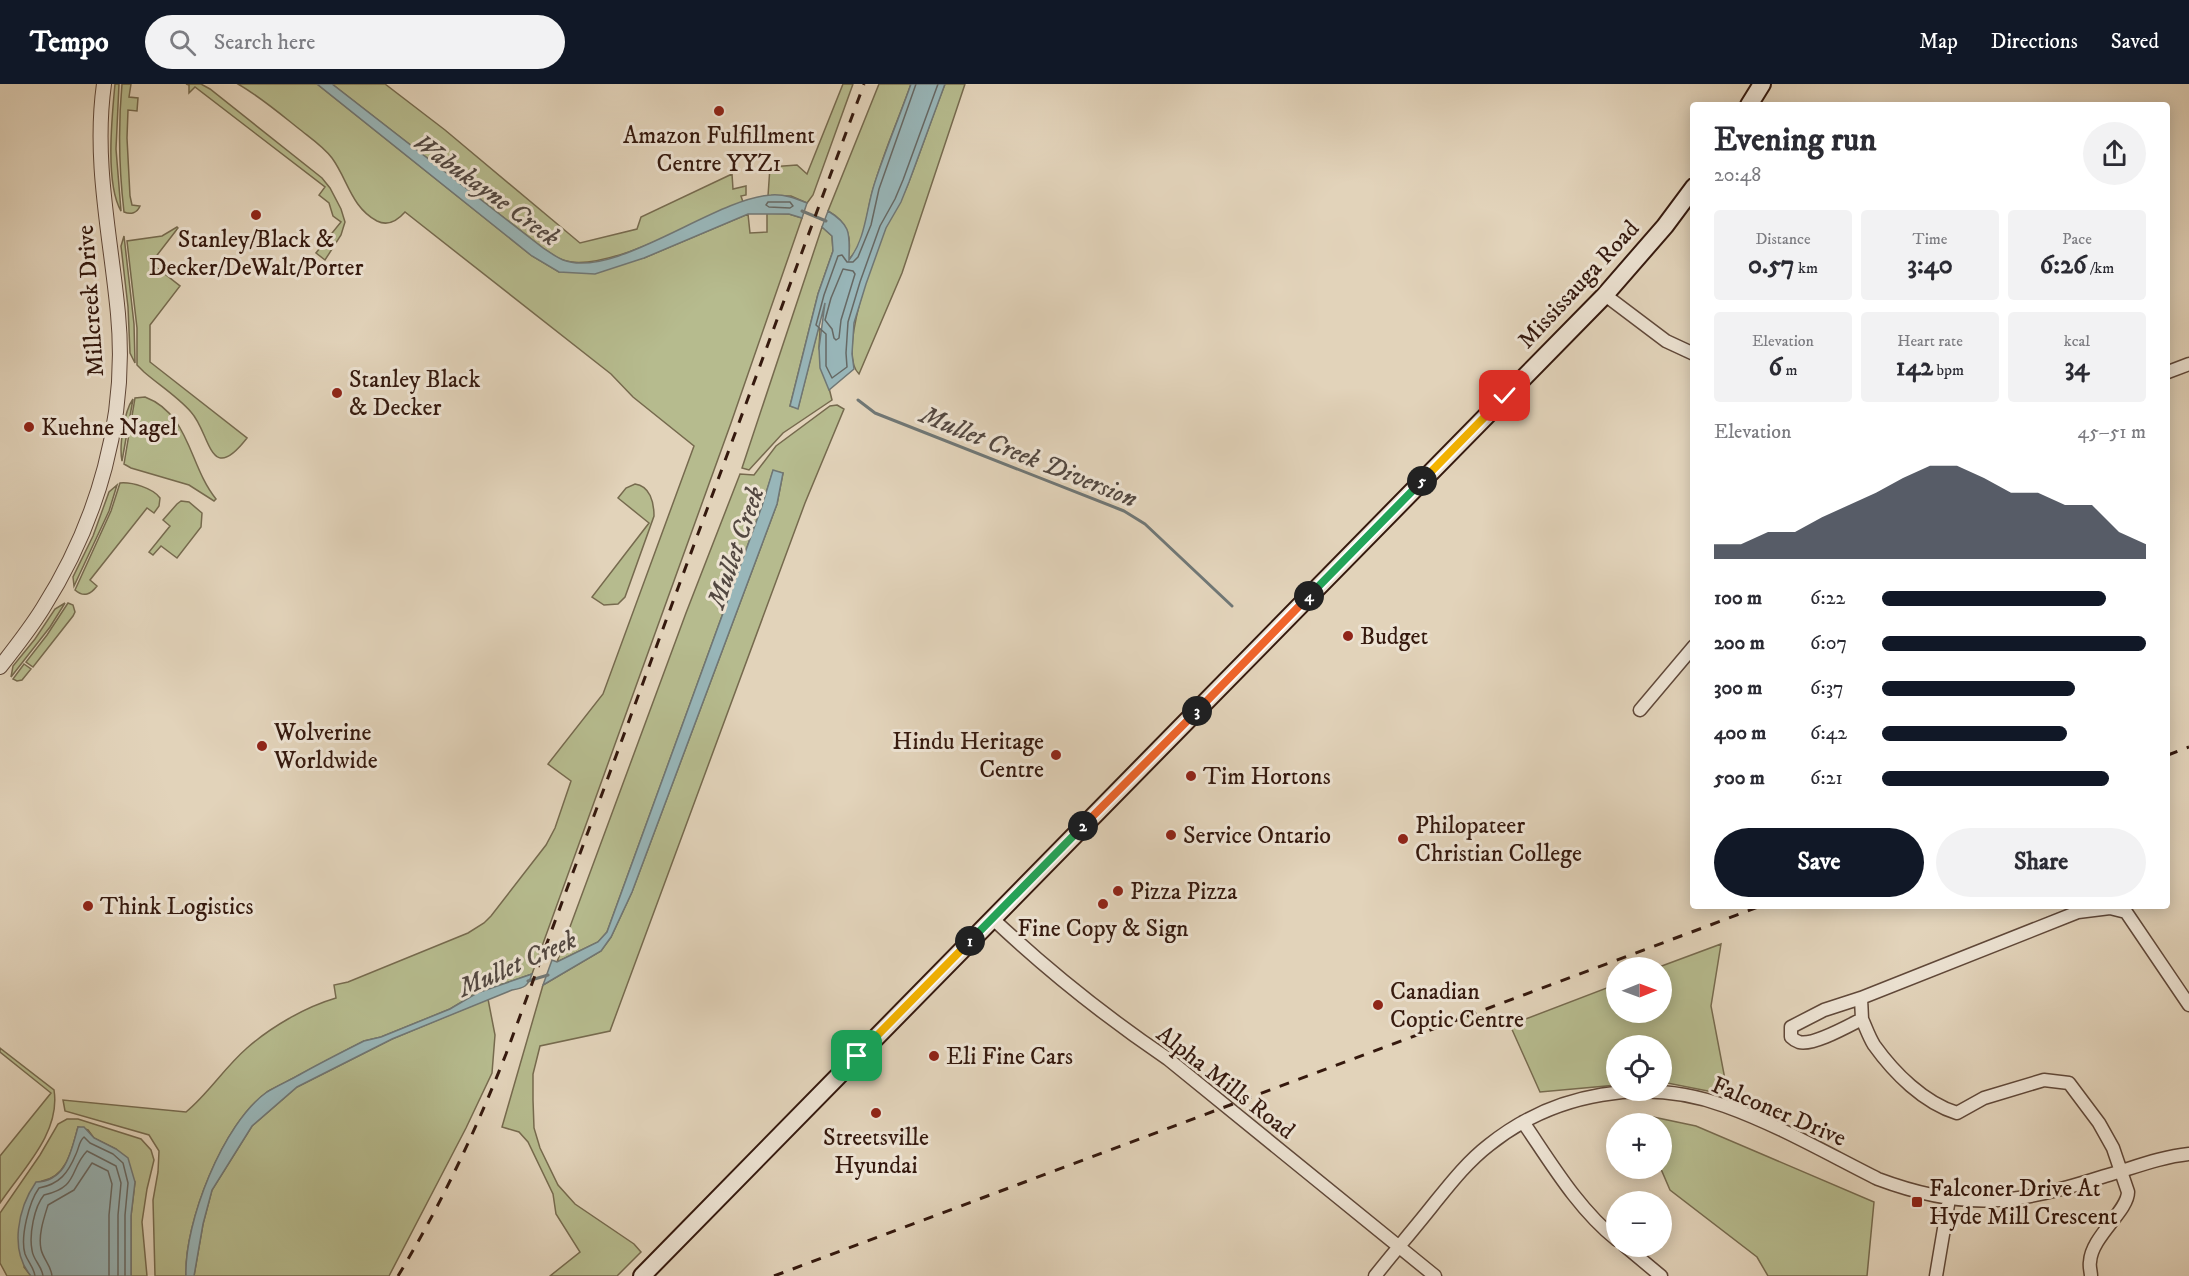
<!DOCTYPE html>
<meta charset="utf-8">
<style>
body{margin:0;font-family:"IM FELL DW Pica",serif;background:#f2f2f3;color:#2b2b33;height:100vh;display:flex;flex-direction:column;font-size:22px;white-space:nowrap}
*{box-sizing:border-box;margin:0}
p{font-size:20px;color:#7c7c81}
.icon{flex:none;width:33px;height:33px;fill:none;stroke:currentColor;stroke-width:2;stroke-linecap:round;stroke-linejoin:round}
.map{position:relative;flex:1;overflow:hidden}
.drawer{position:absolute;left:1690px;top:18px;width:480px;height:807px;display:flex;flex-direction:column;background:#fff;border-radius:6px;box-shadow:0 3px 15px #0003}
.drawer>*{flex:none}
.needle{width:39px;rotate:89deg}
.fabs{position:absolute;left:1606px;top:873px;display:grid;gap:12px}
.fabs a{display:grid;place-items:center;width:66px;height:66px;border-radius:50%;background:#fff;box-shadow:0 3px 15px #0003;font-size:30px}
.pin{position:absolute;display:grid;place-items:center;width:51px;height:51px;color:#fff;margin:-26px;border-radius:12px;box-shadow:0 3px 9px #0006}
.km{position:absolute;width:30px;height:30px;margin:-15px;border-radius:50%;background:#222;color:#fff;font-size:16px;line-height:30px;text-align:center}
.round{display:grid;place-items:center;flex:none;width:63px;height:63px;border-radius:32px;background:#f2f2f3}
.headline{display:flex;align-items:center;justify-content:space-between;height:102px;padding:0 24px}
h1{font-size:33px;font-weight:800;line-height:45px}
.figures{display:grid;grid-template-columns:repeat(3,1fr);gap:9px;height:102px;padding:6px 24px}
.figures div{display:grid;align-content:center;border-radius:6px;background:#f2f2f3;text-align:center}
.figures b{font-size:26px;font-weight:800}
.figures small{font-size:16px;font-weight:400}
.figures p{font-size:16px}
.chart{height:168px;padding:12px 24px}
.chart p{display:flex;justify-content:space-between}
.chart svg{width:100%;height:108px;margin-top:6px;fill:#111827;opacity:.7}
.cta{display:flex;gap:12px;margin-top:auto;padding:12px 24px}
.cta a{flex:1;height:69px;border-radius:36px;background:#111827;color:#fff;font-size:24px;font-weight:800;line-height:69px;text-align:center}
.cta a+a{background:#f2f2f3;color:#2b2b33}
ul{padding:0 24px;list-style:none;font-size:20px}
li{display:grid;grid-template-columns:96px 72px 1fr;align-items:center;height:45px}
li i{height:15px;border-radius:8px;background:#111827}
header{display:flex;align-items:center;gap:36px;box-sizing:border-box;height:84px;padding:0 30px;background:#111827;color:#fff}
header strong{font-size:28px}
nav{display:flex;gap:33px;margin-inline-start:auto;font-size:21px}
.search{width:420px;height:54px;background:#f2f2f3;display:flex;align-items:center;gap:15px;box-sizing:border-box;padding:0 21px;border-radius:33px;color:#7c7c81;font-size:22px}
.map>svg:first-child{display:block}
</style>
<header>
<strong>Tempo</strong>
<div class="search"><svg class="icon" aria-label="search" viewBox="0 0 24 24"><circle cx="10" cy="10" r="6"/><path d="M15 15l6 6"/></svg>Search here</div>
<nav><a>Map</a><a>Directions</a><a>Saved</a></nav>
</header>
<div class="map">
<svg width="2189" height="1192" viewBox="0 0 2189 1192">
<rect width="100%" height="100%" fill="#e2d3ba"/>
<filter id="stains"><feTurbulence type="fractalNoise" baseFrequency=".00333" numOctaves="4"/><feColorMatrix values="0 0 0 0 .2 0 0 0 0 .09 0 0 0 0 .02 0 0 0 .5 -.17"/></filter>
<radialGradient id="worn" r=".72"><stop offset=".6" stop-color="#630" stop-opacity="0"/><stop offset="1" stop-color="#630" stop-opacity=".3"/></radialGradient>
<path fill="#b6bb8e" stroke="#766a4e" stroke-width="1.5" d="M 115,0 L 119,0 L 116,65 L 121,127 C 105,100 112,32 115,0 Z
M 122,0 L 131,0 L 129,13 L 138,14 L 137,27 L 128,26 L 127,54 L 130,112 L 132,121 L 140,122 C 137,129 131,131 124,128 C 119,85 118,43 122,0 Z
M 186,0 L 201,0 L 210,5 L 322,94 L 330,104 L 341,125 L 345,138 L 341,151 L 325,176 L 316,169 L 341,138 L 333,132 L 329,119 L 319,111 L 325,103 L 195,3 L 189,9 L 189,1 Z
M 238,0 L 317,0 L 532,172 L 559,188 L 644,174 L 748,130 L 750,149 L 767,148 L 767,129 L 789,130 L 802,134 L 731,339 L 532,890 L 477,909 L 450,925 L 381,953 L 364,957 C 342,968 321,980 299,991 C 289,997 277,1002 267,1008 C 223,1039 184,1139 186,1192 L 155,1192 L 153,1116 L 158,1088 L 159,1067 L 149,1051 L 65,1027 L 63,1016 L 186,1028 C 209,1009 224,984 247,964 C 271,943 305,923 336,914 L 334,901 L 348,898 L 468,849 L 484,839 L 491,832 L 546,761 L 555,744 L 571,697 L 548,680 L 603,610 L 694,362 L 633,313 L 611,290 L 405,128 C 398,136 389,143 377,137 C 351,123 348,96 332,74 C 323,62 309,53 298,44 C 278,28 259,12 238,0 Z
M 332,0 L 385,0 L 445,46 L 580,159 L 637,145 L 641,133 L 732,90 L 733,105 L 746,102 L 746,111 L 741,112 L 743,118 C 703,134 603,191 563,176 C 556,174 549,168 543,164 Z
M 843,0 L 853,0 L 813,111 L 807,119 L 791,112 L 768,112 L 770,83 L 797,81 L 807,90 Z
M 879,0 L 911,0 C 899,34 884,67 874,102 C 866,125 867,159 848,176 C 852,154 849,139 828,127 Z
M 945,0 L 965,0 L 902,189 L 859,290 C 837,269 874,171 885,145 C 892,129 902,116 908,100 C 921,67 932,33 945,0 Z
M 177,143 L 178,144 L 151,179 L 180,202 L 150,241 L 150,278 L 247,354 C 209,403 211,350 191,328 C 178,313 159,301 144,288 L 137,281 L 137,244 L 127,157 L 162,152 Z
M 822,143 L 832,152 L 833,167 L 818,210 L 790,322 L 798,324 L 818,245 L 820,246 L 819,264 L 832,316 L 783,349 L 749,386 L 742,384 Z
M 124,152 L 134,240 L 135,279 L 130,269 L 128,223 L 121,162 Z
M 145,313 C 190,330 189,382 216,415 L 214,417 L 189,401 L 131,384 L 124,380 L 135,314 Z
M 133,315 L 122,377 C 119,363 124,327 133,315 Z
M 837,321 L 844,325 L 805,419 L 610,947 L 540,962 L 533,990 L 533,1016 L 534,1044 L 540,1064 L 558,1101 L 575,1120 L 634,1160 L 641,1168 L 617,1192 L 550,1192 L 580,1168 L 556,1130 L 553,1110 L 528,1058 L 519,1048 L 502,1043 L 543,901 L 601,867 L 611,853 L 632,808 L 777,420 L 783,389 L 773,387 L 762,422 L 607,848 L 598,858 L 557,878 L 686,529 L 740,390 L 754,391 L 776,362 L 830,322 Z
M 120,399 C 132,398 153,404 160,414 L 159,422 L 154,429 L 147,424 L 90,496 L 97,502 C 91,510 84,514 75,506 L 111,427 Z
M 635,400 C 650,402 654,418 654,432 L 625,513 L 618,520 L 604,521 L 592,513 L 649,439 L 618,414 L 626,404 Z
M 117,401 L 109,427 L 74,502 L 73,493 L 93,452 L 109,408 Z
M 181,417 L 189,418 L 202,429 L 201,443 L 177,474 L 161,462 L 153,471 L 149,468 L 170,442 L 163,436 L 177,420 Z
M 65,519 L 50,543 L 11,593 L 13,582 L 35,555 L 55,525 Z
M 68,519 L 73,521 L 75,528 L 73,532 L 33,583 L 26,578 L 47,551 Z
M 24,580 L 31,585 L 22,596 L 17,597 L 13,595 Z
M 1721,860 L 1711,922 L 1728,1011 L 1662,998 L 1662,962 L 1617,962 L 1617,1001 L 1540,1008 L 1510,941 L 1617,900 L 1617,928 L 1662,928 L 1662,884 L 1659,883 Z
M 488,915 L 495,951 L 492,989 L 466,1044 L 389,1192 L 194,1192 L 203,1140 L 212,1106 L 252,1042 L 297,1003 L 392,955 Z
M 0,964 L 54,1006 C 61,1049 22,1086 0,1119 L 0,1072 L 51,1009 L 0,968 Z
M 1639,1030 L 1696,1042 L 1874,1118 L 1867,1192 L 1768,1192 L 1757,1173 L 1670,1106 L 1661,1085 L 1662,1040 L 1643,1039 Z
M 67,1035 L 78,1035 L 141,1055 L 151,1066 L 154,1076 L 147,1105 L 142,1138 L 147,1192 L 131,1192 L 131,1132 L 135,1098 L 116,1065 L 94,1054 L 88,1046 L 78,1043 C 72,1065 67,1093 42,1097 L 24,1183 L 31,1192 L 7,1192 L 0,1179 L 0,1129 L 40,1071 L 58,1040 Z"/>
<path fill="#98b6b9" stroke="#707775" stroke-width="1.5" d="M 317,0 L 332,0 L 543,164 C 549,168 556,173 563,176 C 615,196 715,114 771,111 C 784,110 795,114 807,119 L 802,134 L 789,130 L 748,130 L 644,174 L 595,190 L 559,188 L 532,172 Z
M 911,0 L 945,0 L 909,98 L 901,118 L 886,144 L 866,200 L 854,239 L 852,270 L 854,285 L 829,306 L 820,284 L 819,264 L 825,219 L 798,325 L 790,322 L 818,210 L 833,167 L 832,152 L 822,143 L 828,127 C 853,142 849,152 849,176 C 866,154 866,126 874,101 C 885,67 899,34 911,0 Z
M 773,386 L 783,389 L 777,420 L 632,808 L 611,853 L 601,867 L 543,901 L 552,876 L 557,878 L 598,858 L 607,848 L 762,422 Z
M 532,890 C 528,902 525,904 512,906 L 392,955 L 297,1003 L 252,1042 L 212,1106 L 203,1140 L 194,1192 L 186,1192 C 184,1139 223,1039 267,1008 C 277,1002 288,997 299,991 C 320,979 342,968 364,957 L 381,953 L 450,925 L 477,909 Z
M 78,1043 L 84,1043 L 94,1054 L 116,1065 L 128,1074 L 135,1098 L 131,1132 L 131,1192 L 31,1192 C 9,1166 18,1124 36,1098 C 67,1097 71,1067 78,1043 Z"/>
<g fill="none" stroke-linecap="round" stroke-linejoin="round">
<path stroke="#666864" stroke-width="1.5" d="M 916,0 L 879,105 L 871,141 L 858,173 L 853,178 L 847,178 L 842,171 L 838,172 L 824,211 L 816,241 L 826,250 L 826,282 L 832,294 L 847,283 L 846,269 L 848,238 L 860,198 L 880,142 L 895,115 L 903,96 L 938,0
M 768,118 L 790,118 L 793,122 L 790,124 L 769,123 L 766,121 Z
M 843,185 L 853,187 L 855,190 L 841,236 L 839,254 L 836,256 L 834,254 L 832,245 L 825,236 L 831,214 Z
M 35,1192 C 34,1184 28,1178 25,1170 C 20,1153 29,1118 39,1104 C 60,1100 68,1089 76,1070 C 79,1064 79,1057 84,1053 L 90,1059 L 113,1070 L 123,1079 L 128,1099 L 125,1131 L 125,1192
M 43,1192 C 42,1182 33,1176 32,1166 C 29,1151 34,1123 44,1111 C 79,1103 69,1086 87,1067 L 116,1082 L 121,1099 L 118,1131 L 118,1192
M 52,1192 C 51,1181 43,1175 41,1165 C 38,1151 44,1134 48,1121 L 74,1106 L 92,1079 L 108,1087 L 112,1100 L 109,1131 L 109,1192"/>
<path stroke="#707775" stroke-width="3" d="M 802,127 L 826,137
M 858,316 L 875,329 L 1124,427 L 1145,440 L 1232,522
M 528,897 L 548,891"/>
<g stroke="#604839" stroke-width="15">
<path id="minor" d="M 1605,211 L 1666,257 L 1694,270
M 2168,288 L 2189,280
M 1640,626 L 1694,562
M 992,834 C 1047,886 1106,933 1168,975 L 1435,1192
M 1861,914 L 1862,935 C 1848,942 1813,962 1799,958 C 1796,957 1792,954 1791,953 L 1791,943 L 1824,926 L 1861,914 L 2078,828 L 2110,824 L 2126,828 L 2189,921
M 1862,935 C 1866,944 1869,953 1874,961 C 1894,989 1924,1019 1957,1029 L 1984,1014 L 2044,996 L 2069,999 L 2099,1039 L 2113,1064 L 2128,1108 C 2128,1127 2091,1153 2090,1178 C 2089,1182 2091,1188 2091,1192
M 1523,1038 C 1551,1079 1578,1125 1617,1156
M 1625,1162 L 1661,1192
M 1375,1192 C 1394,1168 1414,1145 1433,1121 C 1450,1100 1467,1078 1489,1061 C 1555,1008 1645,993 1725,1022 C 1778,1041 1828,1070 1878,1095 C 1966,1128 2018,1120 2105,1092 C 2133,1084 2160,1073 2189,1070
M 1936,1192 L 1949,1115"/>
</g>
<g stroke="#604839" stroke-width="16">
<path id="tertiary" d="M 0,583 C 15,564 30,545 43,524 C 98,437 128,334 118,230 C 111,154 93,77 104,0"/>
</g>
<g stroke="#35190e" stroke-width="20">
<path id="secondary" d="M 1749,21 L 1762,0
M 642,1192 L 1605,211 L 1665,142 L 1694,103"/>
</g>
<use href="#minor" stroke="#ece2d2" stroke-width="12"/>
<use href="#tertiary" stroke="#ece2d2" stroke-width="14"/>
<use href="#secondary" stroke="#ece2d2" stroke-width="16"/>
<path stroke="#35190e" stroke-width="3" stroke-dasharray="10 10" stroke-linecap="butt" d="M 2168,671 L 2189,663
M 398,1192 C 441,1121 476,1046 506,970 L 864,0
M 774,1192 L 1761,822"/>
</g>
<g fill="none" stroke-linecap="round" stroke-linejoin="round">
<g stroke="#fff" stroke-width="12">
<path id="split-1" d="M 857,972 L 970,857"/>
</g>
<g stroke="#fff" stroke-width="12">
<path id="split-2" d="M 970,857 L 1083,742"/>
</g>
<g stroke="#fff" stroke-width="12">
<path id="split-3" d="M 1083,742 L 1197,627"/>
</g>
<g stroke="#fff" stroke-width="12">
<path id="split-4" d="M 1197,627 L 1309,512"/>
</g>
<g stroke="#fff" stroke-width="12">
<path id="split-5" d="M 1309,512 L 1422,397"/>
</g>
<g stroke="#fff" stroke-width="12">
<path id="split-6" d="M 1422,397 L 1505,312"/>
</g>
<use href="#split-1" stroke="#f5b400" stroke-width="8"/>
<use href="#split-2" stroke="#22a559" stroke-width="8"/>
<use href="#split-3" stroke="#f0652b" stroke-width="8"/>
<use href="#split-4" stroke="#f0652b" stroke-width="8"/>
<use href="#split-5" stroke="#22a559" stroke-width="8"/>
<use href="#split-6" stroke="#f5b400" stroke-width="8"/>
</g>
<g fill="#8f2418" stroke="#ece2d2" stroke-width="2">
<circle cx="719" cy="27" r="6"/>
<circle cx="256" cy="131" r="6"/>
<circle cx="337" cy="309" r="6"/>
<circle cx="29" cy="343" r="6"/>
<circle cx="1348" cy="552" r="6"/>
<circle cx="262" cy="662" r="6"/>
<circle cx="1056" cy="671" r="6"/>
<circle cx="1191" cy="692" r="6"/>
<circle cx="1171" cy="751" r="6"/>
<circle cx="1403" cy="755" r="6"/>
<circle cx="1118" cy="807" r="6"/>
<circle cx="1103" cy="820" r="6"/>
<circle cx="88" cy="822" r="6"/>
<circle cx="1378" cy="921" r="6"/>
<circle cx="934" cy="972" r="6"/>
<circle cx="876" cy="1029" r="6"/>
<rect x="1911" y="1112" width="12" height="12" rx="3"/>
</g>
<g text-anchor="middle" stroke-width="6" stroke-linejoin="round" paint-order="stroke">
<g font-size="24" fill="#35190e" stroke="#ece2d2" text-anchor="start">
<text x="719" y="59" text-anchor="middle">Amazon Fulfillment<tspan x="719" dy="28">Centre YYZ1</tspan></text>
<text x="256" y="163" text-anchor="middle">Stanley/Black &amp;<tspan x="256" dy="28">Decker/DeWalt/Porter</tspan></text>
<text x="349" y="303">Stanley Black<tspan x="349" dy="28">&amp; Decker</tspan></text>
<text x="41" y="351">Kuehne Nagel</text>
<text x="1360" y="560">Budget</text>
<text x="274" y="656">Wolverine<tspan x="274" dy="28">Worldwide</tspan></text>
<text x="1044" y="665" text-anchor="end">Hindu Heritage<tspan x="1044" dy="28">Centre</tspan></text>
<text x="1203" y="700">Tim Hortons</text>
<text x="1415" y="749">Philopateer<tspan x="1415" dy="28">Christian College</tspan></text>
<text x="1183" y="759">Service Ontario</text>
<text x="1130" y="815">Pizza Pizza</text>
<text x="100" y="830">Think Logistics</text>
<text x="1103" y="852" text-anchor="middle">Fine Copy &amp; Sign</text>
<text x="1390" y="915">Canadian<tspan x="1390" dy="28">Coptic Centre</tspan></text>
<text x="946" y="980">Eli Fine Cars</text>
<text x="876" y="1061" text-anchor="middle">Streetsville<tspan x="876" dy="28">Hyundai</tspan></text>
<text x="1929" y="1112">Falconer Drive At<tspan x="1929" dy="28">Hyde Mill Crescent</tspan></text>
</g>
<g font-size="24" fill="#35190e" stroke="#ece2d2">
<text transform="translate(1578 200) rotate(-47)" y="8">Mississauga Road</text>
<text transform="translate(90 217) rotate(-94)" y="8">Millcreek Drive</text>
<text transform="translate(1226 998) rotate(38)" y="8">Alpha Mills Road</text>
<text transform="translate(1779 1027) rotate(23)" y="8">Falconer Drive</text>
</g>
<g font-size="26" font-style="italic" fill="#534841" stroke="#ece2d2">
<text transform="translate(487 105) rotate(36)" y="9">Wabukayne Creek</text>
<text transform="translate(1029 372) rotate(22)" y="9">Mullet Creek Diversion</text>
<text transform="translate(735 463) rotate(-71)" y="9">Mullet Creek</text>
<text transform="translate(517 879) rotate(-24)" y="9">Mullet Creek</text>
</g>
</g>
<rect width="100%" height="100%" filter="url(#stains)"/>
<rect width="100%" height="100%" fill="url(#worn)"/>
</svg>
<div class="fabs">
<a><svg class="needle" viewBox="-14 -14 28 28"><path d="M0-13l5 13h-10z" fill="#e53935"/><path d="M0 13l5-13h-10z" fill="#7c7c81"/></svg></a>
<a><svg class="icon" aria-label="locate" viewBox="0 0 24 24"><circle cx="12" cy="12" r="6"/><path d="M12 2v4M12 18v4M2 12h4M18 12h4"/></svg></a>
<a>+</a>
<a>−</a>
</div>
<div class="pin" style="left:857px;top:972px;background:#1e9e55"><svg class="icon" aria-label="arrive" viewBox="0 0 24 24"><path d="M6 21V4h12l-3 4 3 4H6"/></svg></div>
<div class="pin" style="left:1505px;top:312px;background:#d93025"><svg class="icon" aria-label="check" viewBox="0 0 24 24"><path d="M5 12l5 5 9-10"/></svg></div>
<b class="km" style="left:970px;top:857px">1</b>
<b class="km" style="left:1083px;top:742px">2</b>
<b class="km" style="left:1197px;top:627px">3</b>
<b class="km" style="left:1309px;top:512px">4</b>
<b class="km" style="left:1422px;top:397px">5</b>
<section class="drawer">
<div class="headline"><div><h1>Evening run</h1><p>20:48</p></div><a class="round"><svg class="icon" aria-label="share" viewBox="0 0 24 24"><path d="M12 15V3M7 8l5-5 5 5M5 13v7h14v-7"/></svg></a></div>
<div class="figures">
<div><p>Distance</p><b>0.57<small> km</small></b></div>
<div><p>Time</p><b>3:40</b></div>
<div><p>Pace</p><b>6:26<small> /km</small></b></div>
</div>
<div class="figures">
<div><p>Elevation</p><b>6<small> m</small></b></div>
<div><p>Heart rate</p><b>142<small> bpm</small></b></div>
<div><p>kcal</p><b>34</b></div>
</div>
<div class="chart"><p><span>Elevation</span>45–51 m</p>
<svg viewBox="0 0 160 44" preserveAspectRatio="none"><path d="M0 44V38L10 38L20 33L30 33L40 27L50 22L60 17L70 11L80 6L90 6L100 11L110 17L120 17L130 22L140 22L150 33L160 38V44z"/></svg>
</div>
<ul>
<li><b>100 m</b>6:22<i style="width:85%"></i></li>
<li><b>200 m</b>6:07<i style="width:100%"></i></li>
<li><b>300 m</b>6:37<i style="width:73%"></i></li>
<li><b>400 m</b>6:42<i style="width:70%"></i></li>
<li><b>500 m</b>6:21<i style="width:86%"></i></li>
</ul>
<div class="cta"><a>Save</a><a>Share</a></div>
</section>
</div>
